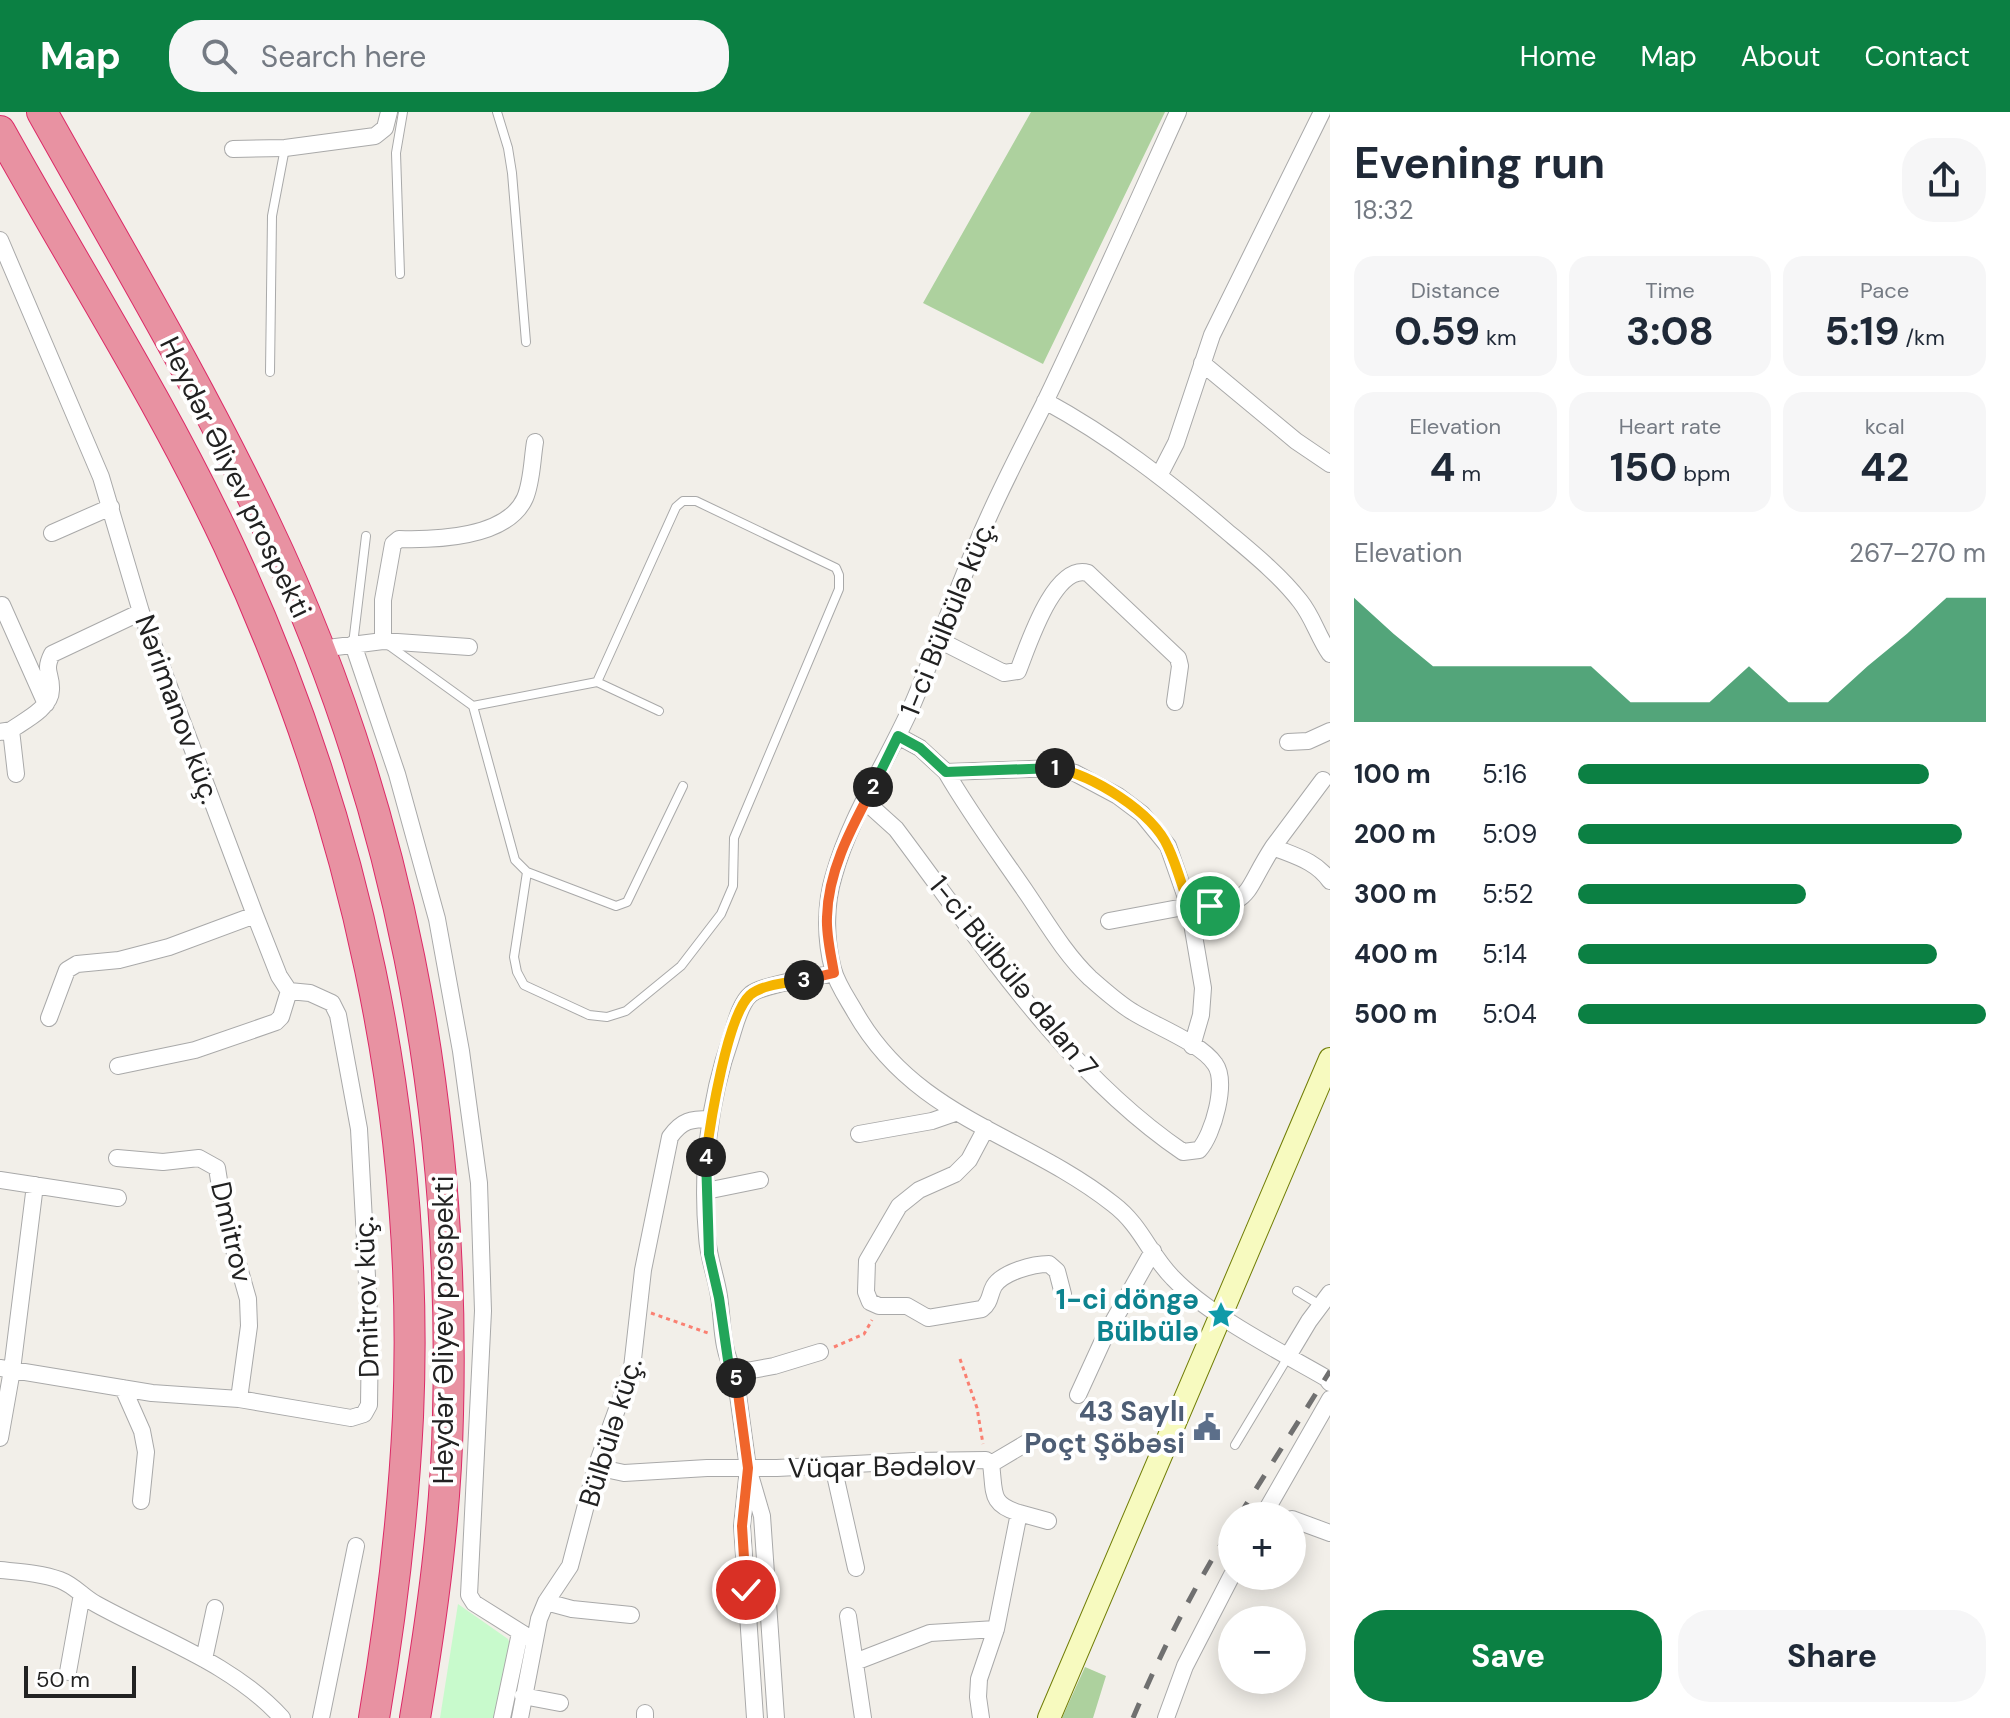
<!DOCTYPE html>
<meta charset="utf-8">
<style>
body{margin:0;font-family:"DM Sans",sans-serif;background:#f6f6f7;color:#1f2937;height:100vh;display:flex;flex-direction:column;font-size:30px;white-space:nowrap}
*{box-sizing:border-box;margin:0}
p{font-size:26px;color:#747a83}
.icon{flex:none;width:44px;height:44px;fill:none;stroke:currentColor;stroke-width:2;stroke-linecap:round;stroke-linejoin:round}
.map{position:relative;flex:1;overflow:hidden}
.sheet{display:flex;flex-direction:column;background:#fff;width:680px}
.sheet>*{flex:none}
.tools{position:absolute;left:1218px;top:1390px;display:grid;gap:16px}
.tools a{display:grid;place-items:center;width:88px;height:88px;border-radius:50%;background:#fff;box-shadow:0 4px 20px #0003;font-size:40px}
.scale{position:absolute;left:24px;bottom:20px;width:112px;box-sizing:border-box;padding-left:8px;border:4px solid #222;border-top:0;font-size:22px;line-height:28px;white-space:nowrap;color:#222;-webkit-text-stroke:6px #fff;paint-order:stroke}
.pin{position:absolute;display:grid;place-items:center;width:68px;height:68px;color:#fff;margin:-34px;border:4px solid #fff;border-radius:50%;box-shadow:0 2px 8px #0007}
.km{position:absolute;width:40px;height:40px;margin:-20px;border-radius:50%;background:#222;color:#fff;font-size:22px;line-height:40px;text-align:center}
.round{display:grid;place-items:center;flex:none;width:84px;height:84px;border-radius:32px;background:#f6f6f7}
.overview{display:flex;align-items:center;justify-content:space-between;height:136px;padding:0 24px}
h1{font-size:44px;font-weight:700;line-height:60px}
.figures{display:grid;grid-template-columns:repeat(3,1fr);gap:12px;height:136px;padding:8px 24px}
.figures div{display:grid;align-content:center;border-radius:20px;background:#f6f6f7;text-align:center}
.figures b{font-size:40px;font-weight:700}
.figures small{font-size:22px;font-weight:400}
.figures p{font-size:22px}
.chart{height:224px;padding:16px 24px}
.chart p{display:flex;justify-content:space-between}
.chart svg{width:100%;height:144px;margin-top:8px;fill:#0b8043;opacity:.7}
.primary-button{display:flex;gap:16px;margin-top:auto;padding:16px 24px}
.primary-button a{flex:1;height:92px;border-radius:32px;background:#0b8043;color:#fff;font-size:32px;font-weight:700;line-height:92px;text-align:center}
.primary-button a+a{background:#f6f6f7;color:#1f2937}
ul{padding:0 24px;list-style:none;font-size:26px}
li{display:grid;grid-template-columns:128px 96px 1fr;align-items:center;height:60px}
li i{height:20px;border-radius:10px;background:#0b8043}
header{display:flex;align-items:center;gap:48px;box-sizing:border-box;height:112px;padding:0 40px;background:#0b8043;color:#fff}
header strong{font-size:38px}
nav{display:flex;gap:44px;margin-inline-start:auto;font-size:28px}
.search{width:560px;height:72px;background:#f6f6f7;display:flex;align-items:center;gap:20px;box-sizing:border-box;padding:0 28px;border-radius:32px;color:#747a83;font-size:30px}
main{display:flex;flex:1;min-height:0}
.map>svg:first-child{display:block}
</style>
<header>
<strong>Map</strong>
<div class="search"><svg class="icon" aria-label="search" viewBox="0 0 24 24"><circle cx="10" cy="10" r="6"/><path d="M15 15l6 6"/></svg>Search here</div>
<nav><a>Home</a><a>Map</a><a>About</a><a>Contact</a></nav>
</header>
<main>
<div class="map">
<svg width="1330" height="1606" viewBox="0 0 1330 1606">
<rect width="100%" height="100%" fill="#f2efe9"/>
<path fill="#add19e" d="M 1031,0 L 1165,0 L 1043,252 L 923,191 Z
M 1085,1555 L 1106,1564 L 1093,1606 L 1062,1606 Z"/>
<path fill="#c8facc" d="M 458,1492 L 508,1527 L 512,1539 L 497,1606 L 440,1606 Z"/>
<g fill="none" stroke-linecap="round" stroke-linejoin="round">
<g stroke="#a9a9a9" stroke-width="10">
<path id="lane" d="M 497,0 L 508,36 L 512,61 L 526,230
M 400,162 L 396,41 L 403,0
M 270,260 L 272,104 L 285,36
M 353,532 L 366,424
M 387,532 L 473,594
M 597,570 L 659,599
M 527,760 L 514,845 L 517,860 L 524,873 L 589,903 L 607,905 L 626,899 L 681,854 L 721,802 L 733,774 L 734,726 L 839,477 L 839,463 L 836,456 L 696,389 L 683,389 L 676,395 L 597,570 L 473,594 L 515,748 L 527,760 L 616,794 L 627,790 L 683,674
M 1297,1179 L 1320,1193
M 1235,1333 L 1288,1245"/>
</g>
<g stroke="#a9a9a9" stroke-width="18">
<path id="street" d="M 1178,0 C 1134,97 1091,194 1045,290 C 1026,328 1006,366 989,404 C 961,465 940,528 914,589 C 889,647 851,702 834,763 C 825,792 825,827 833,857 C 837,872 847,886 855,900 C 916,1007 1023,1021 1113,1092 C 1142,1114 1149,1142 1173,1166 C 1208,1203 1281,1240 1326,1266 L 1330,1271
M 233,37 L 285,36 L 375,24 L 385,16 L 389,0
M 0,128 L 101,365 L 141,500 L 255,803 L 279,864 L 289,879 L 281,905 L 276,910 L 195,938 L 118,954
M 1202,251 L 1296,329 L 1330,352
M 1045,289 C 1111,325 1168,369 1224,417 C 1250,439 1279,462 1300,489 C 1313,505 1318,525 1330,542
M 1160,362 L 1176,331 L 1212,223 L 1322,0
M 52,421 L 111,395
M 2,493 L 46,592
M 939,528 L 1004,561 L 1018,559 C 1028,534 1054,451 1088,461 L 1178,546 L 1180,554 L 1175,590
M 383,529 L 469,535
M 353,532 L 397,662 L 437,807 L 461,939 L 479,1071 L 483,1199 L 469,1483 L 474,1491 L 533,1528
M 320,537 L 383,529 L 383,488 L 393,432 L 399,427 C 436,428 507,426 525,386 C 532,370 532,348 535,330
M 11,618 C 24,609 51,596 51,578 C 52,561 43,560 52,542 L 141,500
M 0,620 L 11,618 L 16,662
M 898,624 L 920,636 L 946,660 L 1057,656 L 1075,661 L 1118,684 L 1142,702 L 1168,734 L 1189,794 C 1255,794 1241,784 1273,735 C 1295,744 1316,749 1330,769
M 1288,630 L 1308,629 L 1330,619
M 866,690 L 896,717 C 981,830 1064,959 1183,1040 L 1199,1038 C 1213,1023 1228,970 1215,952 C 1201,931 1155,914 1133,900 C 1118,891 1104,878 1090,866 C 1065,842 1047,811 1028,783 C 1000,742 971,703 946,660
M 1273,735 L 1323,668
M 1109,809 L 1189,794 L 1203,876 L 1201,903 L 1192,934
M 49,906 L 67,858 L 77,852 L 119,848 L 169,835 L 255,803
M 986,1016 L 969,1048 L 955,1062 L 919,1078 L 899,1094 L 867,1149 L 866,1180 L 870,1190 L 879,1194 L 907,1194 L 928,1206 L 982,1197 C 991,1190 989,1183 994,1174 C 1003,1160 1033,1152 1049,1152 L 1057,1159 L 1063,1182
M 859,1022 L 932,1009 L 955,1001
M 117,1046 L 163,1050 L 199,1046 L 217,1056 L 225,1106 L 248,1187 L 249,1214 L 239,1287
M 0,1068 L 118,1086
M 706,1079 L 760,1068
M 1288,1244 L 1309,1209 L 1330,1181
M 0,1256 L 152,1281 L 239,1287 L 351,1306 L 364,1302 L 369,1293 L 370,1220 L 359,1017 L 338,903 L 332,891 L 310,881 L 289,879
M 735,1261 L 774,1254 L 820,1240
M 123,1276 L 142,1319 L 146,1340 L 141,1389
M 1078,1283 L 1105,1224 L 1153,1139
M 0,1326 L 12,1258 L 35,1073
M 991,1352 L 1028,1330
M 833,1354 L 856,1456
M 596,1355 L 624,1361 L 707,1356 L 777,1356 L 913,1349 L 986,1348 L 991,1352 C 995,1380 989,1392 1019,1401 L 996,1517 L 979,1567 L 978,1585 L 981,1606
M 747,1366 L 742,1414 L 755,1606
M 1019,1401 L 1048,1409
M 1263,1404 L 1330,1287
M 1292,1407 L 1330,1421
M 0,1458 C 20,1460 41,1461 60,1468 C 74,1473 83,1485 96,1492 C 159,1527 232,1551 282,1606
M 546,1490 L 572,1497 L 631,1503
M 848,1504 L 863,1606
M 204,1547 L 215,1496
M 855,1550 L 930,1521 L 996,1517
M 68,1560 L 82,1482
M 523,1584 L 560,1591
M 645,1601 L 645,1606
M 321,1606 L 356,1434
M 502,1606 L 520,1521
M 520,1606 L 539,1507 L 546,1490 L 570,1454 L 596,1355 L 632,1256 L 643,1158 L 670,1025 C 682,1008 691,1007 711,1007
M 776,1606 L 762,1404 L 748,1356 L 735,1261 C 721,1238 723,1210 719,1184 C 716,1164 708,1145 707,1124 C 701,1059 709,988 731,926 C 735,913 740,891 751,882 C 764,872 816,865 834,861
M 1166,1606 L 1185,1554 L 1232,1463"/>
</g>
<g stroke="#707d05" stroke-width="24">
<path id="secondary" d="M 1049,1606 L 1330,947"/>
</g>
<g stroke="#dc2a67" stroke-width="32">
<path id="highway" d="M 42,0 C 118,136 198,270 265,411 C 398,688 456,996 448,1302 C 446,1404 432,1505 415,1606
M 0,19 C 76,156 161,289 228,432 C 354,702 421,1006 408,1305 C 403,1406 391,1506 374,1606"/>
</g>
<path stroke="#fa8072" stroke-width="3" stroke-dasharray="4 4" stroke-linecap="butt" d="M 651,1201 L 708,1221
M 834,1235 L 864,1222 L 872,1208
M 960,1247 L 977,1296 L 983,1332"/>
<use href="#lane" stroke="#fff" stroke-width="8"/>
<use href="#street" stroke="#fff" stroke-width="16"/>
<use href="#secondary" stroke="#f7fabf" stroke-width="22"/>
<use href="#highway" stroke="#e892a2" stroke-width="30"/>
<path stroke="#707070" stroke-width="5" stroke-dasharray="16 16" stroke-linecap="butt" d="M 1239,1404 L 1330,1259
M 1133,1606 C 1161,1540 1193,1476 1232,1415"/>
</g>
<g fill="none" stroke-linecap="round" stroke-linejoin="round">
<g stroke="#fff" stroke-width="16">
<path id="split-1" d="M 1055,656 C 1092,663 1152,699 1168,735 C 1177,754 1182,774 1189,794 L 1210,794"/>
</g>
<g stroke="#fff" stroke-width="16">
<path id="split-2" d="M 873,675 L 898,624 L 920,636 L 946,660 L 1055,656"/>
</g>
<g stroke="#fff" stroke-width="16">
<path id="split-3" d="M 804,868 L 834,861 C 831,843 826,823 827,805 C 828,758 852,715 873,675"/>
</g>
<g stroke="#fff" stroke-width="16">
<path id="split-4" d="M 706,1045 C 710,1012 727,904 750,883 C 763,872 788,871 804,868"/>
</g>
<g stroke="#fff" stroke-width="16">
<path id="split-5" d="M 706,1045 L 709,1142 L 719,1186 L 728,1248 L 736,1266"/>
</g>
<g stroke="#fff" stroke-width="16">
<path id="split-6" d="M 736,1266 L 748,1356 L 742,1414 L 746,1478"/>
</g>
<use href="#split-1" stroke="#f5b400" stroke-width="10"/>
<use href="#split-2" stroke="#22a559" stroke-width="10"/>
<use href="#split-3" stroke="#f0652b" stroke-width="10"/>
<use href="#split-4" stroke="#f5b400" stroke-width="10"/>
<use href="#split-5" stroke="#22a559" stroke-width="10"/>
<use href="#split-6" stroke="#f0652b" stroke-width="10"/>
</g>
<defs>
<g id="sight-bare" transform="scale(2.16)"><path d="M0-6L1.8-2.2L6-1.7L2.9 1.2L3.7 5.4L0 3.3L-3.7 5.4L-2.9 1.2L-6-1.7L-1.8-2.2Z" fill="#0f9aa8" stroke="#fff" stroke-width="2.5" paint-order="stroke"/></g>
<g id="civic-bare" transform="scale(2.16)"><path d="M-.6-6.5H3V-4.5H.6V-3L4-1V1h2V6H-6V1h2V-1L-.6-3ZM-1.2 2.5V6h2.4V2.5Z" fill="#5c6f8a" stroke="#fff" stroke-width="2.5" paint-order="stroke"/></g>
</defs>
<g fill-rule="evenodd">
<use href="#sight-bare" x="1221" y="1203"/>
<use href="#civic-bare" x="1207" y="1315"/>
</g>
<g text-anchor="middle" stroke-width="8" stroke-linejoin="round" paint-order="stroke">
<g font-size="28" fill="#222" stroke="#fff">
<text transform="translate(236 365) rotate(64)" y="10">Heydər Əliyev prospekti</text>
<text transform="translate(947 506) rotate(-68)" y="10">1-ci Bülbülə küç.</text>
<text transform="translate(178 597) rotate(70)" y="10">Nərimanov küç.</text>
<text transform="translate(1014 864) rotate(51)" y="10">1-ci Bülbülə dalan 7</text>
<text transform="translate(232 1120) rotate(77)" y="10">Dmitrov</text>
<text transform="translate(366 1185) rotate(-92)" y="10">Dmitrov küç.</text>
<text transform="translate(443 1218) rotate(-90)" y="10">Heydər Əliyev prospekti</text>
<text transform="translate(610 1320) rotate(-73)" y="10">Bülbülə küç.</text>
<text transform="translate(882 1354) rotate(-1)" y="10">Vüqar Bədəlov</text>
</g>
<g font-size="28" font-weight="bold" fill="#0d838f" stroke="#fff" text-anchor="end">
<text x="1199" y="1197">1-ci döngə<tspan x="1199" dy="32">Bülbülə</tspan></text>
</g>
<g font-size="28" font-weight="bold" fill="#4e5e75" stroke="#fff" text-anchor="end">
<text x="1185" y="1309">43 Saylı<tspan x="1185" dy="32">Poçt Şöbəsi</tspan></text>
</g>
</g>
</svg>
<div class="tools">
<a>+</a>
<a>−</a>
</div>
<div class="scale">50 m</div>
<div class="pin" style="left:1210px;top:794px;background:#1e9e55"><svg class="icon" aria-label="arrive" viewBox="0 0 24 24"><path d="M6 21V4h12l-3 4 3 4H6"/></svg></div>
<div class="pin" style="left:746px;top:1478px;background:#d93025"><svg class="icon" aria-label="check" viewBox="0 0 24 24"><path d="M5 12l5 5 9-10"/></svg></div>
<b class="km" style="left:1055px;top:656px">1</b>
<b class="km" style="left:873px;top:675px">2</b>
<b class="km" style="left:804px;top:868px">3</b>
<b class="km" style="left:706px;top:1045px">4</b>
<b class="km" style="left:736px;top:1266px">5</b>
</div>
<section class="sheet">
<div class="overview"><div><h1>Evening run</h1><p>18:32</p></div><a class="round"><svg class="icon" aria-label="share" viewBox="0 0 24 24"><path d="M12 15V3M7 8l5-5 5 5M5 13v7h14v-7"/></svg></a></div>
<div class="figures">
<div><p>Distance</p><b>0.59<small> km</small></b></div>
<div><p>Time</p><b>3:08</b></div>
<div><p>Pace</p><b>5:19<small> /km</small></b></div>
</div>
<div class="figures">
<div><p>Elevation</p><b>4<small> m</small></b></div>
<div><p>Heart rate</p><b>150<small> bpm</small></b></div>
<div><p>kcal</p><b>42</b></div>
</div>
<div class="chart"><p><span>Elevation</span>267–270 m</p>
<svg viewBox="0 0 160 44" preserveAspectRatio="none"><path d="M0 44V6L10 17L20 27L30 27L40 27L50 27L60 27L70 38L80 38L90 38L100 27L110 38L120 38L130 27L140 17L150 6L160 6V44z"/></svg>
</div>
<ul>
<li><b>100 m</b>5:16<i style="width:86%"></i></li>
<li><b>200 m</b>5:09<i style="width:94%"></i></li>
<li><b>300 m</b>5:52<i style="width:56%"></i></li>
<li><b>400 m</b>5:14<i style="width:88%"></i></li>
<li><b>500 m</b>5:04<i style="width:100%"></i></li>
</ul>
<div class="primary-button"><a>Save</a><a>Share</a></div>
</section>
</main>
